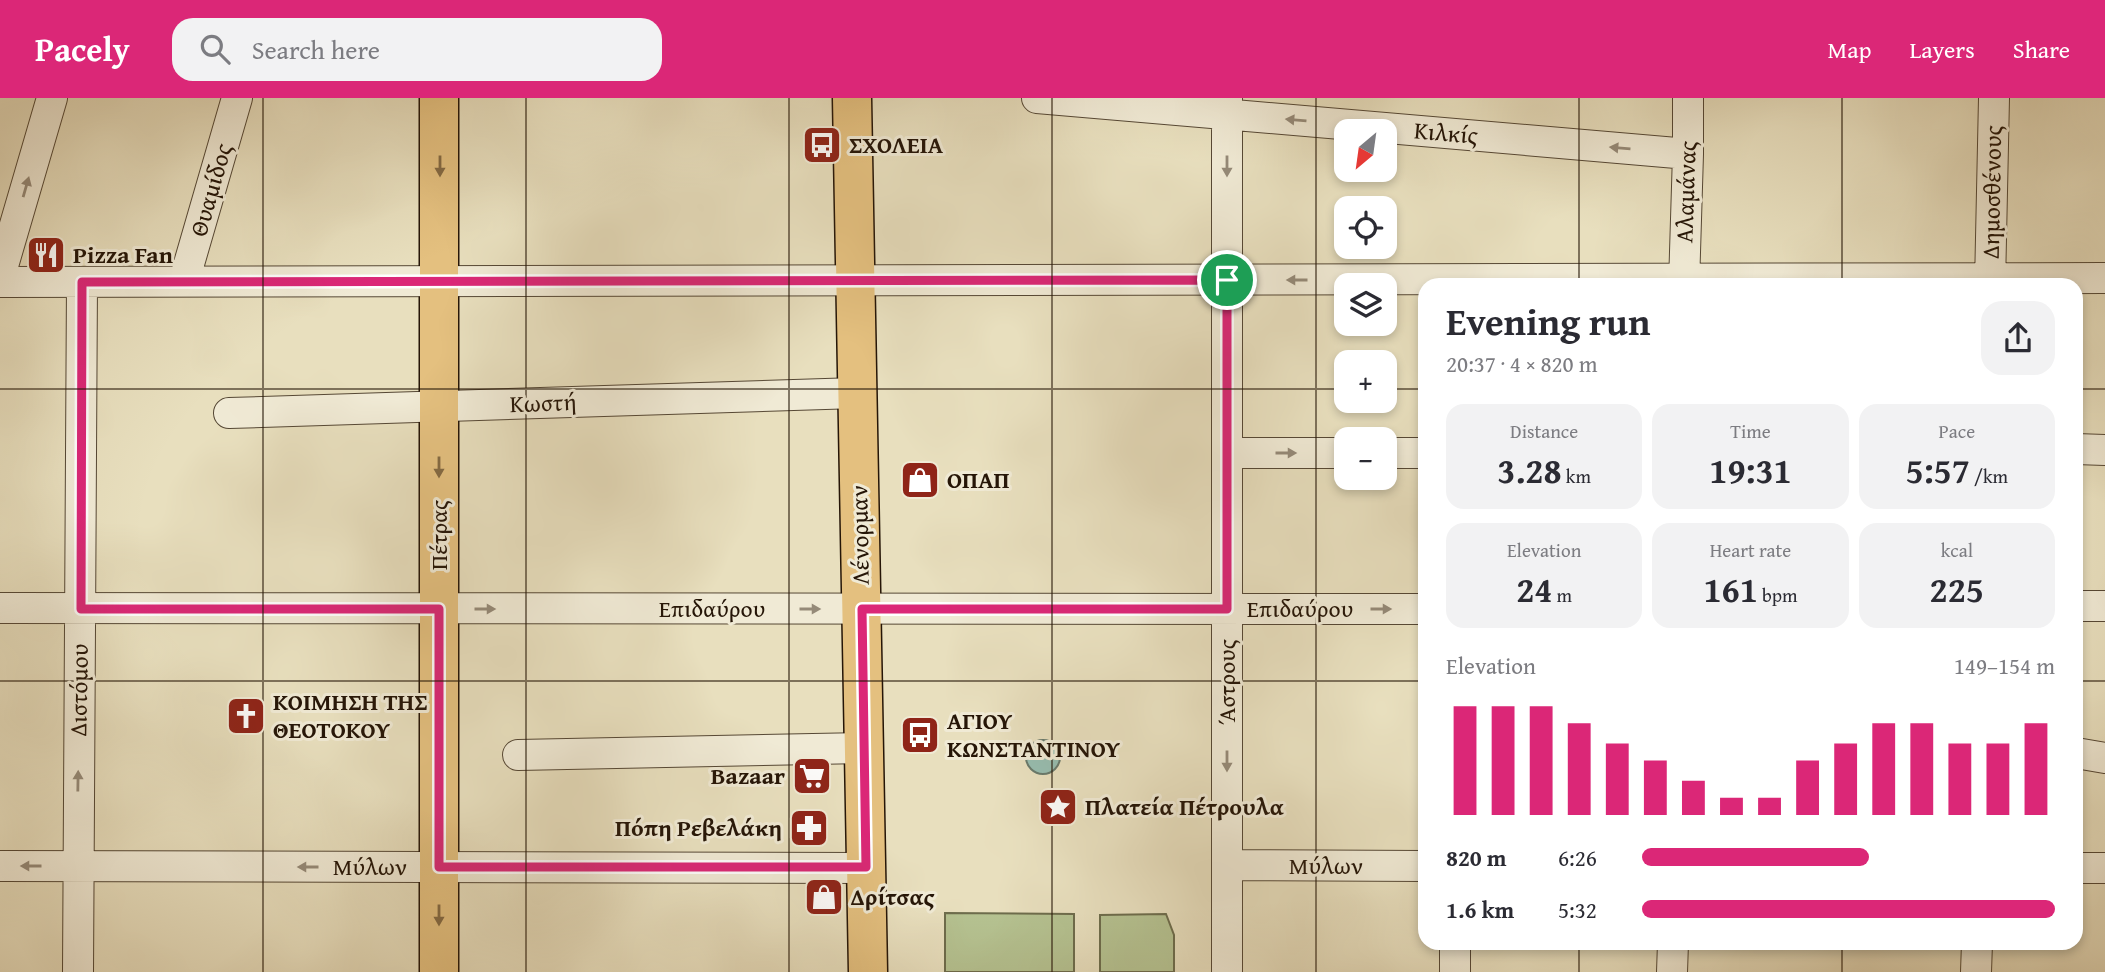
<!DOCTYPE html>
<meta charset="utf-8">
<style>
body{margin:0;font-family:"Gentium Book Plus",serif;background:#f2f2f3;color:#2b2b33;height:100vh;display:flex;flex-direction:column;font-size:26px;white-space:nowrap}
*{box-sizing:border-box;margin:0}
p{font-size:23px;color:#7c7c81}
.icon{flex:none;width:38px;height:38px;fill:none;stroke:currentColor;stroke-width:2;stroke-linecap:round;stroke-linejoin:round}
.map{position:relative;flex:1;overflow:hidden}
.side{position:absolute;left:1418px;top:180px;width:665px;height:672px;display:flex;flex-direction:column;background:#fff;border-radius:21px;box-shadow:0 4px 10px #0003}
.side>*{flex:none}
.needle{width:46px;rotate:209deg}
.controls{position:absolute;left:1334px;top:21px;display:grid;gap:14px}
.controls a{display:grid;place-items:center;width:63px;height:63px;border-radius:14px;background:#fff;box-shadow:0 4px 10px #0003;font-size:35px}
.pin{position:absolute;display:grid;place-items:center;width:60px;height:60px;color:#fff;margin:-30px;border:4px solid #fff;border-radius:50%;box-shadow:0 2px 7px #0007}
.round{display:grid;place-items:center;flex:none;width:74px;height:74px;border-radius:21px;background:#f2f2f3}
.overview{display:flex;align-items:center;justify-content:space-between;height:119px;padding:0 28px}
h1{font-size:38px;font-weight:700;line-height:52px}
.stats{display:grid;grid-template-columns:repeat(3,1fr);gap:10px;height:119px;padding:7px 28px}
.stats div{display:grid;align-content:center;border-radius:18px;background:#f2f2f3;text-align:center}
.stats b{font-size:35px;font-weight:700}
.stats small{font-size:19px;font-weight:400}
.stats p{font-size:19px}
.chart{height:196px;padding:14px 28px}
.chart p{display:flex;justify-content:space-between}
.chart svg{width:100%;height:126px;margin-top:7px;stroke:#db2777;stroke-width:6}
ul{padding:0 28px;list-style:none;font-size:23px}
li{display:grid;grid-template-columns:112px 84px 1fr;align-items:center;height:52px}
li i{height:18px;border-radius:9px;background:#db2777}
header{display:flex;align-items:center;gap:42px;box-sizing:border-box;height:98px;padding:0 35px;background:#db2777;color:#fff}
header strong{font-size:33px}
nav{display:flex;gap:38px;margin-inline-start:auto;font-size:24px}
.search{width:490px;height:63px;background:#f2f2f3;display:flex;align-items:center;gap:18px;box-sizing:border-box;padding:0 24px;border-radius:21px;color:#7c7c81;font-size:26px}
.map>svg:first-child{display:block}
</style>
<header>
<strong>Pacely</strong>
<div class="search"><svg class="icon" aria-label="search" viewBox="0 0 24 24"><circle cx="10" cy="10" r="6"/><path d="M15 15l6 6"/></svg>Search here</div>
<nav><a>Map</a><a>Layers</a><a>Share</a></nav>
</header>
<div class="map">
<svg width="2105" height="874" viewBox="0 0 2105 874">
<rect width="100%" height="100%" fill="#e8dfbe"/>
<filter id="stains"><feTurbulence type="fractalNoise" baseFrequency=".00286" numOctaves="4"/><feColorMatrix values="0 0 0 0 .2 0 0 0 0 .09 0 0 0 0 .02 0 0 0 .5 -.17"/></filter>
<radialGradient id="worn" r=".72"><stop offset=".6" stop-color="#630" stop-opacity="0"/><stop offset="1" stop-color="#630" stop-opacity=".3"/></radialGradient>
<path fill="#b5c291" stroke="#6d6c4c" stroke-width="2" d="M 945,815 L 1074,816 L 1074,874 L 945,874 Z
M 1166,816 L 1174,837 L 1174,874 L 1100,874 L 1100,817 Z"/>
<path fill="#97bdb0" stroke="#697a6c" stroke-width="2" d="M1026 659a17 17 0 1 1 34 0a17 17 0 1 1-34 0Z"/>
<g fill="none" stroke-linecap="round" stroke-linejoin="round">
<g stroke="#564835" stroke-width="32">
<path id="minor" d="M 1037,0 L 1688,56
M 1227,0 L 1227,874
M 0,178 L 52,0
M 184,183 L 237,0
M 0,184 L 2105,180
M 1684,187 L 1688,56 L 1688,0
M 1990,187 L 1994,0
M 229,315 L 857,295
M 2076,351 L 2105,352
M 1227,355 L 1346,355
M 1384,355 L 1424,355
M 2076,508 L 2105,508
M 0,510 L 1424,511
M 2076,655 L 2105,660
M 518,657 L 864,650
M 1227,767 L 1424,768
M 0,768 L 866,770
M 2076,770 L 2105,770
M 78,874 L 82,184
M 1455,874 L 1455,845
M 1672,874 L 1673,845
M 1976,874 L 1977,845"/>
</g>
<g stroke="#251507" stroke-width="41">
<path id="major" d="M 852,0 L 868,874
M 439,874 L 439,0"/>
</g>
<use href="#minor" stroke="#f0ead5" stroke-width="30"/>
<use href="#major" stroke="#e4c07f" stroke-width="38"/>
</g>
<defs><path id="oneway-solid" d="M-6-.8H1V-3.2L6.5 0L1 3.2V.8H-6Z" transform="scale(1.75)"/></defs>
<g fill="#958a78">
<use href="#oneway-solid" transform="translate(1296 22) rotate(-175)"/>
<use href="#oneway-solid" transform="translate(1620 50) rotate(-175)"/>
<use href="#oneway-solid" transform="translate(1227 68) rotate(90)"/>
<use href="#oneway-solid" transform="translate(26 89) rotate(-74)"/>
<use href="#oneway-solid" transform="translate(1297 182) rotate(180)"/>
<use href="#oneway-solid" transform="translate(1286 355)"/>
<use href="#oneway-solid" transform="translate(485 511)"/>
<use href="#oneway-solid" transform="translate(810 511)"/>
<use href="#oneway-solid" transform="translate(1381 511)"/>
<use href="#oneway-solid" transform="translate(1227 663) rotate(90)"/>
<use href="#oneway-solid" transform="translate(78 683) rotate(-89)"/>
<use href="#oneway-solid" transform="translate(31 768) rotate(-180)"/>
<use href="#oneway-solid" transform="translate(308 769) rotate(-180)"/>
</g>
<g fill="#846a43">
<use href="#oneway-solid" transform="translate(440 68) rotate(90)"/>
<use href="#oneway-solid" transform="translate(439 369) rotate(90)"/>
<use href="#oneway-solid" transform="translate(439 817) rotate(90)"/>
</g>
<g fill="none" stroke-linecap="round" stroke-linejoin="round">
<g stroke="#fff" stroke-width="14">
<path id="route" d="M 1227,182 L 1227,511 L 862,511 L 866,769 L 439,769 L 439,511 L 81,511 L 82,184 Z"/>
</g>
<use href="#route" stroke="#db2777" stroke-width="9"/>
</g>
<path fill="none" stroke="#251507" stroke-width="2" stroke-opacity="0.55" d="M 263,0 L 263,874M 526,0 L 526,874M 789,0 L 789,874M 1052,0 L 1052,874M 1316,0 L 1316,874M 1579,0 L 1579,187M 1842,0 L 1842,187M 0,291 L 1346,291M 1384,291 L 1424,291M 2076,291 L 2105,291M 0,583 L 1424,583M 2076,583 L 2105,583M 1579,845 L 1579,874M 1842,845 L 1842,874"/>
<defs>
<g id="bus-square" transform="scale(2.0125)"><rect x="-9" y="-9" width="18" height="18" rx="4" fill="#8f2418" stroke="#f0ead5"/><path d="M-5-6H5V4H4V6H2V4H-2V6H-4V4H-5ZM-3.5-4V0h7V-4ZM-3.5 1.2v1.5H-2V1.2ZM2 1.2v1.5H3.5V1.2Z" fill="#fff"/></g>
<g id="restaurant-square" transform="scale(2.0125)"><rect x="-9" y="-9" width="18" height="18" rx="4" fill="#8f2418" stroke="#f0ead5"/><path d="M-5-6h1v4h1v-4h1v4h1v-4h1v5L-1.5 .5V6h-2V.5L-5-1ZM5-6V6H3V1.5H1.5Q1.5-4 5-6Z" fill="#fff"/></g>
<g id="shop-square" transform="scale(2.0125)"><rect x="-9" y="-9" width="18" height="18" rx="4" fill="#8f2418" stroke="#f0ead5"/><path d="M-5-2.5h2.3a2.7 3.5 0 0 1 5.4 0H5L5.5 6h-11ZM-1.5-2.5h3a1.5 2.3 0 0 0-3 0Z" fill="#fff"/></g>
<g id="church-square" transform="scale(2.0125)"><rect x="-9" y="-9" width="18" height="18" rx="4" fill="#8f2418" stroke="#f0ead5"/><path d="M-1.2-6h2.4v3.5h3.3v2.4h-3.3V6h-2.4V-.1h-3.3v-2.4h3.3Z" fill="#fff"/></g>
<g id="supermarket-square" transform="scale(2.0125)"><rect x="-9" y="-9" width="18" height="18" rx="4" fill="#8f2418" stroke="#f0ead5"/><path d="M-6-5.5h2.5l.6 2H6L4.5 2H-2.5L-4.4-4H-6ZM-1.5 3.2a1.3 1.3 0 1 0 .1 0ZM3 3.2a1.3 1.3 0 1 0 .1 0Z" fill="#fff"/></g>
<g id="sight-square" transform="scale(2.0125)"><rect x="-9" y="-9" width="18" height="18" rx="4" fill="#8f2418" stroke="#f0ead5"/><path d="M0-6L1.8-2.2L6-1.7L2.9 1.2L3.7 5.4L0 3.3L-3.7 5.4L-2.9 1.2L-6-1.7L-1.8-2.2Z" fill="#fff"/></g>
<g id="pharmacy-square" transform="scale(2.0125)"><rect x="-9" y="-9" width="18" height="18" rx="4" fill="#8f2418" stroke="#f0ead5"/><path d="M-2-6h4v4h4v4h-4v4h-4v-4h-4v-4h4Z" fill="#fff"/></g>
</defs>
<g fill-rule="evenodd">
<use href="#bus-square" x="822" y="47"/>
<use href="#restaurant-square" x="46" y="157"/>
<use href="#shop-square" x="920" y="382"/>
<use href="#church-square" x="246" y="618"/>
<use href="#bus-square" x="920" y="637"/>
<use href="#supermarket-square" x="812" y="678"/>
<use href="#sight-square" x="1058" y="709"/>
<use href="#pharmacy-square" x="809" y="730"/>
<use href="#shop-square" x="824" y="799"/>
</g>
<g text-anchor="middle" stroke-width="6" stroke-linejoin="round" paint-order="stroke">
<g font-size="24" fill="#251507" stroke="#f0ead5">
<text transform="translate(1446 35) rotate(5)" y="8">Κιλκίς</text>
<text transform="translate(211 92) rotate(-74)" y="8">Θυαμίδος</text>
<text transform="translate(1686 94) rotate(-88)" y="8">Αλαμάνας</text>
<text transform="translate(1992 94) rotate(-89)" y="8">Δημοσθένους</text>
<text transform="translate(543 305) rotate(-2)" y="8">Κωστή</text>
<text transform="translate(439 437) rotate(-90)" y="8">Πέτρας</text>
<text transform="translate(860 437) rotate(-91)" y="8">Λένορμαν</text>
<text x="712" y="519">Επιδαύρου</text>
<text x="1300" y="519">Επιδαύρου</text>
<text transform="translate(1227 584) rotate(-90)" y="8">Άστρους</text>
<text transform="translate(79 592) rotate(-89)" y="8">Διστόμου</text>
<text x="1326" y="776">Μύλων</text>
<text x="370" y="777">Μύλων</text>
</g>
<g font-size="24" font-weight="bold" fill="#251507" stroke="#f0ead5" text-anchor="start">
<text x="849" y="55">ΣΧΟΛΕΙΑ</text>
<text x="73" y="165">Pizza Fan</text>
<text x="947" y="390">ΟΠΑΠ</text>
<text x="273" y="612">ΚΟΙΜΗΣΗ ΤΗΣ<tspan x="273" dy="28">ΘΕΟΤΟΚΟΥ</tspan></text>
<text x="947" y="631">ΑΓΙΟΥ<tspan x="947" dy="28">ΚΩΝΣΤΑΝΤΙΝΟΥ</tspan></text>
<text x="785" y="686" text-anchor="end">Bazaar</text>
<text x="1085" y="717">Πλατεία Πέτρουλα</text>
<text x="782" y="738" text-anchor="end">Πόπη Ρεβελάκη</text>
<text x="851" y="807">Δρίτσας</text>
</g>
</g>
<rect width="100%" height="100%" filter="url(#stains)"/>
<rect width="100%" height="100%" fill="url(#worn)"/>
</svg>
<div class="controls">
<a><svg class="needle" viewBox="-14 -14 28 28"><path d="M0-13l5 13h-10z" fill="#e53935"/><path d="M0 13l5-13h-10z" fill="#7c7c81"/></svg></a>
<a><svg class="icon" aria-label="locate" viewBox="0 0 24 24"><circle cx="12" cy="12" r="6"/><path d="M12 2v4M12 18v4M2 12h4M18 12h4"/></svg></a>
<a><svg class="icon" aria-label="layers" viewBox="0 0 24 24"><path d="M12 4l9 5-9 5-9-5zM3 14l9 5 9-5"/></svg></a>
<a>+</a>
<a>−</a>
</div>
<div class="pin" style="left:1227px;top:182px;background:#1e9e55"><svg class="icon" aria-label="arrive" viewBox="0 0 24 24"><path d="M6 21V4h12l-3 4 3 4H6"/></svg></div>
<section class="side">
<div class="overview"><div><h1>Evening run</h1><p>20:37 · 4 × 820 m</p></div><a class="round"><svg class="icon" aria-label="share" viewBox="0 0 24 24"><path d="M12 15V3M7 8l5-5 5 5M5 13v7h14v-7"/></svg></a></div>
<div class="stats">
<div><p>Distance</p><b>3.28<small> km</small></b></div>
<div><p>Time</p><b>19:31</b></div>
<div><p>Pace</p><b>5:57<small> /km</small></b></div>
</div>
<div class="stats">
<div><p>Elevation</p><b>24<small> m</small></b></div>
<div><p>Heart rate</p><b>161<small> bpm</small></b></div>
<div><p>kcal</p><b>225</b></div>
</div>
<div class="chart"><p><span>Elevation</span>149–154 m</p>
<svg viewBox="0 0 160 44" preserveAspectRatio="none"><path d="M5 44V6M15 44V6M25 44V6M35 44V12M45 44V19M55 44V25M65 44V32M75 44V38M85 44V38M95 44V25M105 44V19M115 44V12M125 44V12M135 44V19M145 44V19M155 44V12"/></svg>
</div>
<ul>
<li><b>820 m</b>6:26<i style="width:55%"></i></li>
<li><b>1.6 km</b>5:32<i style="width:100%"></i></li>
</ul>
</section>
</div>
